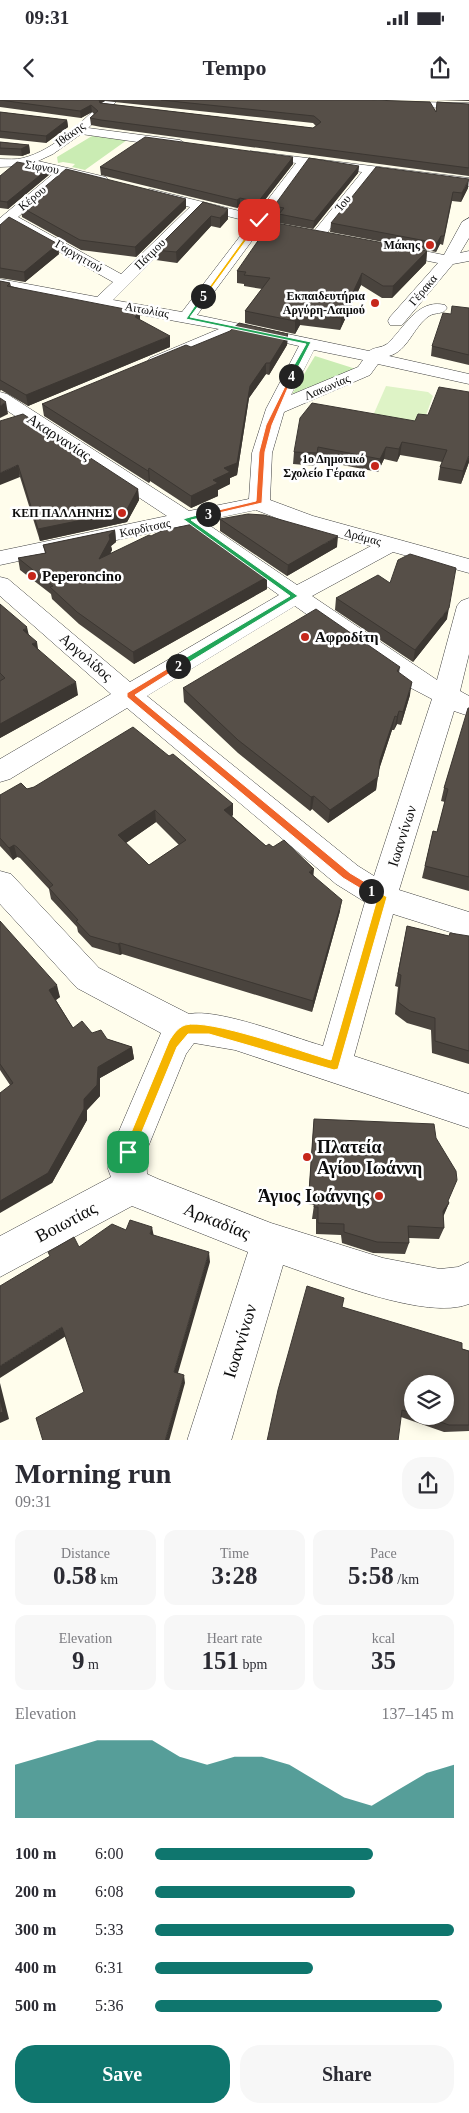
<!DOCTYPE html>
<meta charset="utf-8">
<style>
body{margin:0;font-family:Georgia,serif;background:#f7f7f7;color:#2b2b33;height:100vh;display:flex;flex-direction:column;font-size:19px;white-space:nowrap}
*{box-sizing:border-box;margin:0}
p{font-size:16px;color:#7c7c81}
.icon{flex:none;width:28px;height:28px;fill:none;stroke:currentColor;stroke-width:2;stroke-linecap:round;stroke-linejoin:round}
.map{position:relative;height:1340px;overflow:hidden}
.panel{display:flex;flex-direction:column;background:#fff;flex:1}
.panel>*{flex:none}
.controls{position:absolute;left:404px;top:1275px;display:grid;gap:10px}
.controls a{display:grid;place-items:center;width:50px;height:50px;border-radius:50%;background:#fff;box-shadow:0 2px 12px #0003;font-size:25px}
.pin{position:absolute;display:grid;place-items:center;width:42px;height:42px;color:#fff;margin:-21px;border-radius:10px;box-shadow:0 2px 8px #0006}
.km{position:absolute;width:25px;height:25px;margin:-12px;border-radius:50%;background:#222;color:#fff;font-size:14px;line-height:25px;text-align:center}
.round{display:grid;place-items:center;flex:none;width:52px;height:52px;border-radius:20px;background:#f7f7f7}
.head{display:flex;align-items:center;justify-content:space-between;height:85px;padding:0 15px}
h1{font-size:28px;font-weight:700;line-height:38px}
.stats{display:grid;grid-template-columns:repeat(3,1fr);gap:8px;height:85px;padding:5px 15px}
.stats div{display:grid;align-content:center;border-radius:12px;background:#f7f7f7;text-align:center}
.stats b{font-size:25px;font-weight:700}
.stats small{font-size:14px;font-weight:400}
.stats p{font-size:14px}
.chart{height:140px;padding:10px 15px}
.chart p{display:flex;justify-content:space-between}
.chart svg{width:100%;height:90px;margin-top:5px;fill:#0f766e;opacity:.7}
.cta{display:flex;gap:10px;margin-top:auto;padding:10px 15px}
.cta a{flex:1;height:58px;border-radius:20px;background:#0f766e;color:#fff;font-size:20px;font-weight:700;line-height:58px;text-align:center}
.cta a+a{background:#f7f7f7;color:#2b2b33}
ul{padding:0 15px;list-style:none;font-size:16px}
li{display:grid;grid-template-columns:80px 60px 1fr;align-items:center;height:38px}
li i{height:12px;border-radius:6px;background:#0f766e}
.status{display:flex;justify-content:space-between;align-items:center;height:35px;padding:0 25px;background:#fff;direction:ltr}
.status svg{height:14px;fill:currentColor}
header{display:flex;justify-content:space-between;align-items:center;height:65px;padding:0 15px;background:#fff;font-size:22px;font-weight:700}
.map>svg:first-child{display:block}
</style>
<div class="status"><b>09:31</b><svg viewBox="0 0 49 12"><path d="M0 12V9h3v3zM5 12V6h3v6zM10 12V3h3v9zM15 12V0h3v12zM26 1h20v11H26zM47 4h2v5h-2z"/></svg></div>
<header><svg class="icon" aria-label="back" viewBox="0 0 24 24"><path d="M15 5l-7 7 7 7"/></svg>Tempo<svg class="icon" aria-label="share" viewBox="0 0 24 24"><path d="M12 15V3M7 8l5-5 5 5M5 13v7h14v-7"/></svg></header>
<div class="map">
<svg width="469" height="1341" viewBox="0 0 469 1341">
<rect width="100%" height="100%" fill="#fffdec"/>
<path fill="#caecb3" d="M 92,36 L 127,40 L 85,70 L 72,67 L 75,64 L 63,62 L 58,63 L 57,57 Z
M 315,256 L 356,269 L 292,294 Z"/>
<path fill="#def3c6" d="M 386,286 L 428,292 L 433,296 L 422,326 L 372,318 Z"/>
<g fill="none" stroke-linecap="round" stroke-linejoin="round">
<g stroke="#404040" stroke-width="1">
<path id="minor" d="M 105,0 L 118,0 L 88,28 L 180,40 L 186,44 L 180,48 L 81,34 L 53,54 L 38,61 L 106,77 L 108,80 L 106,83 L 101,84 L 66,76 L 18,117 L 121,174 L 190,107 L 145,96 L 143,93 L 145,90 L 150,89 L 256,115 L 296,63 L 250,57 L 249,54 L 250,51 L 469,78 L 469,86 L 374,74 L 322,139 L 317,140 L 310,136 L 362,72 L 308,65 L 197,215 L 369,251 C 374,247 382,248 387,244 C 404,229 417,198 445,205 L 447,208 C 443,215 435,212 429,216 C 413,227 408,251 389,256 L 469,274 L 469,284 L 378,264 L 370,275 L 284,312 L 272,353 L 270,400 L 313,416 L 469,459 L 469,473 L 393,452 L 312,496 L 437,580 L 457,506 L 461,501 L 469,498 L 469,554 L 460,591 L 469,596 L 469,616 L 454,611 L 399,790 L 469,812 L 469,838 L 393,814 L 354,956 L 469,994 L 469,1028 L 235,950 L 194,943 L 186,954 L 146,1052 L 147,1074 L 158,1079 L 271,1123 L 383,1158 L 440,1169 L 458,1167 L 469,1162 L 469,1204 C 427,1221 327,1180 283,1165 L 231,1341 L 187,1341 L 248,1152 L 132,1106 L 0,1177 L 0,1136 L 111,1077 L 108,1069 L 110,1052 L 161,933 L 77,888 L 0,804 L 0,771 L 11,774 L 99,868 L 189,914 C 218,908 292,937 323,946 L 365,802 L 336,784 L 127,608 L 10,679 L 0,682 L 0,659 L 111,594 L 0,496 L 0,477 L 8,479 L 130,582 L 279,495 L 182,426 L 0,465 L 0,451 L 167,416 L 0,306 L 0,292 L 7,294 L 189,411 L 249,399 L 252,353 L 266,309 L 299,246 L 239,232 L 156,267 L 150,266 L 147,262 L 150,258 L 219,229 L 0,189 L 0,179 L 97,197 L 113,182 L 10,124 L 0,129 L 0,118 L 54,73 L 24,66 L 0,67 L 0,59 C 7,59 16,60 23,58 C 55,50 82,21 105,0 ZM 203,110 L 251,122 L 182,212 L 113,200 ZM 314,250 L 363,260 L 358,267 L 291,295 ZM 256,410 L 297,426 L 371,446 L 297,485 L 203,421 ZM 295,506 L 411,588 L 432,599 L 374,776 L 358,766 L 147,596 Z
M 311,0 L 469,3 L 469,9 L 317,3 Z
M 469,118 L 469,138 L 460,153 L 469,151 L 469,161 L 453,164 L 402,225 L 390,225 L 388,221 L 390,217 L 438,163 L 385,152 L 382,149 L 385,146 L 390,144 L 444,155 L 462,122 Z"/>
</g>
<use href="#minor" fill="#fff" fill-rule="evenodd"/>
</g>
<path fill="#4a443e" fill-rule="evenodd" d="M 0,0 L 372,0 L 436,11 L 437,2 L 469,4 L 469,76 L 101,27 L 91,25 L 90,18 L 94,14 L 92,12 L 81,18 L 0,7 ZM 105,1 L 313,23 L 316,26 L 313,28 L 101,3 Z
M 436,0 L 469,0 L 469,1 Z
M 0,12 L 67,20 L 68,27 L 46,43 L 0,38 Z
M 0,42 L 29,45 L 30,53 L 22,56 L 0,55 Z
M 293,57 L 293,64 L 257,110 L 240,106 L 237,108 L 101,75 L 100,67 Z
M 359,66 L 358,73 L 313,129 L 279,123 L 279,115 L 274,114 L 274,106 Z
M 50,74 L 8,109 L 0,108 L 0,76 Z
M 468,88 L 461,102 L 452,101 L 443,145 L 440,144 L 436,152 L 330,132 L 331,123 Z
M 186,99 L 186,108 L 136,157 L 81,150 L 22,117 L 21,107 Z
M 203,102 L 228,119 L 220,128 L 211,126 L 177,163 L 156,160 L 155,150 Z
M 0,125 L 59,154 L 25,182 L 0,178 Z
M 427,151 L 426,163 L 392,198 L 382,198 L 361,185 L 340,230 L 300,225 L 295,234 L 245,223 L 245,211 L 262,189 L 244,186 L 244,184 L 237,183 L 237,171 Z
M 0,181 L 10,183 L 11,186 L 140,220 L 170,247 L 28,306 L 1,290 L 0,291 Z
M 469,208 L 469,265 L 431,256 L 432,246 L 451,214 Z
M 288,234 L 287,245 L 269,275 L 266,274 L 249,298 L 237,375 L 230,378 L 230,384 L 218,390 L 218,396 L 191,408 L 150,381 L 149,383 L 44,316 L 42,304 L 191,247 Z
M 0,321 L 138,389 L 139,400 L 127,422 L 40,441 L 20,377 Z
M 415,321 L 469,362 L 461,384 L 438,380 L 440,367 L 442,362 L 400,355 L 397,362 L 384,359 L 378,372 L 317,360 L 317,366 L 293,364 L 294,352 Z
M 220,419 L 337,447 L 287,476 L 220,431 Z
M 115,430 L 116,442 L 111,446 L 112,450 L 110,454 L 151,436 L 267,477 L 267,489 L 134,564 L 79,524 L 52,499 L 51,494 L 20,470 L 18,458 L 45,453 L 43,445 Z
M 336,498 L 447,519 L 413,562 L 335,510 Z
M 0,504 L 29,535 L 38,550 L 78,595 L 0,638 Z
M 400,567 L 399,573 L 410,595 L 401,625 L 397,624 L 394,630 L 392,630 L 378,672 L 376,690 L 328,723 L 312,709 L 310,711 L 238,653 L 184,602 L 183,588 Z
M 469,608 L 469,791 L 422,778 L 433,731 L 437,732 L 445,702 L 441,701 L 444,688 Z
M 169,656 L 233,704 L 233,715 L 232,716 L 266,746 L 273,747 L 313,775 L 340,811 L 312,912 L 122,854 L 120,855 L 92,847 L 78,832 L 77,827 L 51,799 L 49,789 L 20,758 L 17,757 L 13,760 L 0,746 L 0,695 ZM 156,722 L 179,745 L 149,765 L 126,743 Z
M 0,821 L 60,897 L 56,900 L 73,928 L 92,933 L 107,939 L 132,947 L 134,959 L 100,978 L 100,996 L 87,1010 L 87,1020 L 52,1083 L 10,985 L 0,970 Z
M 407,826 L 449,836 L 469,836 L 469,964 L 432,953 L 431,930 L 407,923 L 395,914 L 398,887 L 395,886 Z
M 314,1019 L 436,1038 L 448,1101 L 449,1103 L 443,1116 L 444,1128 L 439,1139 L 409,1138 L 409,1143 L 405,1154 L 373,1153 L 342,1143 L 341,1135 L 316,1134 L 316,1119 L 312,1119 L 314,1105 L 308,1104 L 313,1032 Z
M 342,1207 L 469,1251 L 469,1331 L 444,1332 L 401,1317 ZM 412,1284 L 445,1316 L 412,1316 Z"/>
<path fill="#3c3732" d="M 99,0 L 105,0 L 105,1 L 99,4 Z
M 91,5 L 92,12 L 81,18 L 80,11 Z
M 67,20 L 68,27 L 46,43 L 46,36 Z
M 29,45 L 30,53 L 22,56 L 21,49 Z
M 293,57 L 293,64 L 257,110 L 258,102 Z
M 359,66 L 358,73 L 313,129 L 314,121 Z
M 49,68 L 50,74 L 8,109 L 7,102 Z
M 469,79 L 468,88 L 461,102 L 462,93 Z
M 240,98 L 240,106 L 237,108 L 237,100 Z
M 186,99 L 186,108 L 136,157 L 135,147 Z
M 228,109 L 228,119 L 220,128 L 220,118 Z
M 211,116 L 211,126 L 177,163 L 176,152 Z
M 441,136 L 440,144 L 436,152 L 437,143 Z
M 58,144 L 59,154 L 25,182 L 24,172 Z
M 427,151 L 426,163 L 392,198 L 393,186 Z
M 362,173 L 361,185 L 340,230 L 341,218 Z
M 140,212 L 140,223 L 135,217 Z
M 300,213 L 300,225 L 295,234 L 295,221 Z
M 288,234 L 287,245 L 269,275 L 270,263 Z
M 170,236 L 170,247 L 28,306 L 26,295 Z
M 266,263 L 266,274 L 249,298 L 237,375 L 230,378 L 230,384 L 218,390 L 218,396 L 191,408 L 191,396 L 213,380 L 250,286 Z
M 6,302 L 8,314 L 0,318 L 0,306 Z
M 402,342 L 400,355 L 397,362 L 399,349 Z
M 386,347 L 384,359 L 378,372 L 380,359 Z
M 469,355 L 469,362 L 461,384 L 463,371 Z
M 18,365 L 20,377 L 0,385 L 0,373 Z
M 149,368 L 150,381 L 149,383 L 148,371 Z
M 138,389 L 139,400 L 127,422 L 40,441 L 38,429 Z
M 115,430 L 116,442 L 111,446 L 112,450 L 100,471 L 99,459 L 109,435 Z
M 338,436 L 337,447 L 287,476 L 288,465 Z
M 267,477 L 267,489 L 134,564 L 133,552 Z
M 449,508 L 447,519 L 413,562 L 415,550 Z
M 27,527 L 30,540 L 23,530 Z
M 37,542 L 39,555 L 32,544 Z
M 76,582 L 78,595 L 0,638 L 0,624 Z
M 412,582 L 410,595 L 401,625 L 403,612 Z
M 399,611 L 397,624 L 394,630 L 397,617 Z
M 395,616 L 392,630 L 378,673 L 380,660 Z
M 378,677 L 376,690 L 328,723 L 330,710 Z
M 314,696 L 312,709 L 310,711 L 311,697 Z
M 233,704 L 233,715 L 224,721 L 224,710 Z
M 155,710 L 156,722 L 120,747 L 118,735 Z
M 14,745 L 17,757 L 13,760 L 9,748 Z
M 314,769 L 313,780 L 309,772 Z
M 342,800 L 340,811 L 312,912 L 313,901 Z
M 120,843 L 122,854 L 120,855 L 118,844 Z
M 57,885 L 60,897 L 53,902 L 49,890 Z
M 132,947 L 134,959 L 100,978 L 100,996 L 87,1010 L 87,1020 L 52,1083 L 0,1113 L 0,1101 L 84,999 L 98,967 Z
M 449,1103 L 444,1115 L 438,1123 L 443,1111 Z
M 152,1127 L 154,1137 L 150,1134 Z
M 209,1152 L 210,1162 L 176,1280 L 174,1272 Z
M 62,1227 L 66,1236 L 0,1278 L 0,1266 Z
M 184,1275 L 185,1283 L 169,1341 L 165,1341 Z
M 0,1283 L 9,1319 L 0,1323 Z"/>
<path fill="#564f48" stroke="#3c3732" fill-rule="evenodd" d="M 0,0 L 99,0 L 100,3 L 313,28 L 321,22 L 314,16 L 161,0 L 372,0 L 430,2 L 436,12 L 437,2 L 469,4 L 469,68 L 101,20 L 90,18 L 98,11 L 91,5 L 80,11 Z
M 0,12 L 67,20 L 46,36 L 0,31 Z
M 145,37 L 293,57 L 258,102 L 240,98 L 237,100 L 100,67 Z
M 0,42 L 29,45 L 21,49 L 0,48 Z
M 309,58 L 359,66 L 314,121 L 279,114 L 284,108 L 274,106 Z
M 17,62 L 49,68 L 7,102 L 0,101 L 0,76 Z
M 376,67 L 469,79 L 462,93 L 453,92 L 444,136 L 441,136 L 437,143 L 331,123 Z
M 66,69 L 186,99 L 135,147 L 80,140 L 21,107 Z
M 203,102 L 228,109 L 220,118 L 211,116 L 176,152 L 155,150 Z
M 9,117 L 58,144 L 24,172 L 0,168 L 0,125 Z
M 271,122 L 427,151 L 393,186 L 383,186 L 362,173 L 341,218 L 300,213 L 295,221 L 245,211 L 270,178 L 244,175 L 246,172 L 237,171 Z
M 0,181 L 10,183 L 7,186 L 140,212 L 135,217 L 170,236 L 26,295 L 0,280 Z
M 452,206 L 469,208 L 469,255 L 432,246 L 443,213 L 451,214 Z
M 239,223 L 288,234 L 270,263 L 266,263 L 250,286 L 237,363 L 224,368 L 230,372 L 213,380 L 218,383 L 191,396 L 149,368 L 148,371 L 42,304 L 186,245 L 191,247 L 230,231 Z
M 439,287 L 469,292 L 469,355 L 463,371 L 440,367 L 447,350 L 402,342 L 399,349 L 386,347 L 380,359 L 318,347 L 317,353 L 294,352 L 300,318 L 312,303 L 415,321 L 418,314 L 428,315 Z
M 0,298 L 6,302 L 0,306 Z
M 23,314 L 138,389 L 126,411 L 38,429 L 18,365 L 0,373 L 0,321 Z
M 248,414 L 264,415 L 338,436 L 288,465 L 220,419 Z
M 193,424 L 267,477 L 133,552 L 77,512 L 50,487 L 53,486 L 18,458 L 46,453 L 43,445 L 115,430 L 109,435 L 110,439 L 99,459 L 149,435 L 151,436 L 161,431 Z
M 410,454 L 456,468 L 449,508 L 415,550 L 336,498 L 378,475 L 390,483 L 398,460 Z
M 0,504 L 27,527 L 23,530 L 37,542 L 32,544 L 76,582 L 0,624 L 0,581 L 5,578 L 0,573 Z
M 316,509 L 400,567 L 397,571 L 412,582 L 403,612 L 399,611 L 397,617 L 395,616 L 380,660 L 378,677 L 330,710 L 314,696 L 311,697 L 238,640 L 183,588 Z
M 468,608 L 469,608 L 469,777 L 425,766 L 433,731 L 437,732 L 448,689 L 444,688 Z
M 133,627 L 169,656 L 173,654 L 233,704 L 224,710 L 266,746 L 269,744 L 273,747 L 284,740 L 314,769 L 309,772 L 342,800 L 313,901 L 120,843 L 118,844 L 90,836 L 76,821 L 78,820 L 49,788 L 53,785 L 17,747 L 14,745 L 9,748 L 0,738 L 0,695 L 21,683 L 27,689 L 34,687 ZM 155,710 L 186,740 L 149,765 L 118,735 Z
M 0,821 L 57,885 L 49,890 L 73,928 L 82,921 L 92,933 L 101,930 L 107,939 L 132,947 L 98,967 L 97,985 L 84,999 L 84,1009 L 48,1073 L 0,1101 L 0,993 L 13,983 L 0,964 Z
M 407,826 L 449,836 L 450,833 L 469,836 L 469,951 L 435,941 L 435,918 L 410,911 L 398,902 L 401,875 L 398,874 Z
M 314,1019 L 434,1024 L 436,1038 L 456,1071 L 457,1080 L 448,1101 L 449,1103 L 443,1111 L 444,1128 L 408,1126 L 409,1143 L 377,1142 L 344,1132 L 344,1124 L 318,1123 L 318,1107 L 314,1107 L 316,1093 L 309,1092 Z
M 130,1120 L 152,1127 L 150,1134 L 209,1152 L 174,1272 L 184,1275 L 165,1341 L 43,1341 L 36,1318 L 84,1292 L 62,1227 L 0,1266 L 0,1186 L 50,1156 L 48,1152 L 74,1137 L 79,1147 L 112,1124 L 126,1130 Z
M 307,1186 L 344,1198 L 342,1207 L 462,1243 L 462,1249 L 469,1251 L 469,1325 L 449,1325 L 423,1316 L 445,1316 L 445,1284 L 412,1284 L 412,1313 L 402,1310 L 398,1341 L 267,1341 L 278,1290 Z
M 0,1299 L 3,1312 L 0,1313 Z"/>
<path fill="#f5b400" stroke="#fff" d="M 371,787 L 387,797 L 338,969 L 334,970 L 209,934 L 188,934 L 177,947 L 132,1056 L 124,1056 L 123,1052 L 169,941 C 173,935 177,928 185,925 C 209,918 302,952 331,960 L 377,799 L 367,791 Z"/>
<path fill="#f0652b" stroke="#fff" d="M 175,564 L 181,566 L 135,595 L 350,773 L 375,788 L 375,793 L 368,793 L 343,778 L 127,597 L 127,593 Z"/>
<path fill="#22a559" stroke="#fff" d="M 208,412 L 210,416 L 191,420 L 298,496 L 178,569 L 174,566 L 175,564 L 290,496 L 183,419 Z"/>
<path fill="#f0652b" stroke="#fff" d="M 291,274 L 293,276 L 272,325 L 265,352 L 262,403 L 206,416 L 206,413 L 256,401 L 259,352 L 266,325 Z"/>
<path fill="#22a559" stroke="#fff" d="M 202,195 L 206,196 L 190,217 L 311,242 L 293,277 L 288,276 L 306,244 L 186,219 Z"/>
<path fill="#f5b400" stroke="#fff" d="M 259,118 L 261,120 L 205,197 L 202,197 Z"/>
<g fill="#c6271b" stroke="#fff" stroke-width="2">
<circle cx="430" cy="145" r="5"/>
<circle cx="375" cy="203" r="5"/>
<circle cx="375" cy="366" r="5"/>
<circle cx="122" cy="413" r="5"/>
<circle cx="32" cy="476" r="5"/>
<circle cx="305" cy="537" r="5"/>
<circle cx="307" cy="1057" r="5"/>
<circle cx="379" cy="1096" r="5"/>
</g>
<g text-anchor="middle" stroke-width="5" stroke-linejoin="round" paint-order="stroke">
<g font-size="12" fill="#0d0d0d" stroke="#fff">
<text transform="translate(70 34) rotate(-36)" y="4">Ιθάκης</text>
<text transform="translate(42 67) rotate(10)" y="4">Σίφνου</text>
<text transform="translate(32 98) rotate(-40)" y="4">Κέρου</text>
<text transform="translate(343 103) rotate(-51)" y="4">Ίου</text>
<text transform="translate(150 154) rotate(-45)" y="4">Πάτμου</text>
<text transform="translate(79 156) rotate(30)" y="4">Γαργηττού</text>
<text transform="translate(423 190) rotate(-50)" y="4">Γέρακα</text>
<text transform="translate(147 210) rotate(10)" y="4">Αιτωλίας</text>
<text transform="translate(327 287) rotate(-23)" y="4">Λακωνίας</text>
<text transform="translate(145 428) rotate(-12)" y="4">Καρδίτσας</text>
<text transform="translate(363 437) rotate(15)" y="4">Δράμας</text>
</g>
<g font-size="12" font-weight="bold" fill="#0d0d0d" stroke="#fff" text-anchor="end">
<text x="420" y="149">Μάκης</text>
<text x="365" y="200">Εκπαιδευτήρια<tspan x="365" dy="14">Αργύρη-Λαιμού</tspan></text>
<text x="365" y="363">1ο Δημοτικό<tspan x="365" dy="14">Σχολείο Γέρακα</tspan></text>
<text x="112" y="417">ΚΕΠ ΠΑΛΛΗΝΗΣ</text>
</g>
<g font-size="15" fill="#0d0d0d" stroke="#fff">
<text transform="translate(59 337) rotate(33)" y="5">Ακαρνανίας</text>
<text transform="translate(86 557) rotate(41)" y="5">Αργολίδος</text>
<text transform="translate(402 736) rotate(-72)" y="5">Ιωαννίνων</text>
</g>
<g font-size="15" font-weight="bold" fill="#0d0d0d" stroke="#fff" text-anchor="start">
<text x="42" y="481">Peperoncino</text>
<text x="315" y="542">Αφροδίτη</text>
</g>
<g font-size="18" font-weight="bold" fill="#0d0d0d" stroke="#fff" text-anchor="start">
<text x="317" y="1053">Πλατεία<tspan x="317" dy="21">Αγίου Ιωάννη</tspan></text>
<text x="369" y="1102" text-anchor="end">Άγιος Ιωάννης</text>
</g>
<g font-size="18" fill="#0d0d0d" stroke="#fff">
<text transform="translate(217 1121) rotate(22)" y="6">Αρκαδίας</text>
<text transform="translate(66 1122) rotate(-28)" y="6">Βοιωτίας</text>
<text transform="translate(240 1241) rotate(-73)" y="6">Ιωαννίνων</text>
</g>
</g>
</svg>
<div class="controls">
<a><svg class="icon" aria-label="layers" viewBox="0 0 24 24"><path d="M12 4l9 5-9 5-9-5zM3 14l9 5 9-5"/></svg></a>
</div>
<div class="pin" style="left:128px;top:1052px;background:#1e9e55"><svg class="icon" aria-label="arrive" viewBox="0 0 24 24"><path d="M6 21V4h12l-3 4 3 4H6"/></svg></div>
<div class="pin" style="left:259px;top:120px;background:#d93025"><svg class="icon" aria-label="check" viewBox="0 0 24 24"><path d="M5 12l5 5 9-10"/></svg></div>
<b class="km" style="left:371px;top:791px">1</b>
<b class="km" style="left:178px;top:566px">2</b>
<b class="km" style="left:208px;top:414px">3</b>
<b class="km" style="left:291px;top:276px">4</b>
<b class="km" style="left:203px;top:196px">5</b>
</div>
<section class="panel">
<div class="head"><div><h1>Morning run</h1><p>09:31</p></div><a class="round"><svg class="icon" aria-label="share" viewBox="0 0 24 24"><path d="M12 15V3M7 8l5-5 5 5M5 13v7h14v-7"/></svg></a></div>
<div class="stats">
<div><p>Distance</p><b>0.58<small> km</small></b></div>
<div><p>Time</p><b>3:28</b></div>
<div><p>Pace</p><b>5:58<small> /km</small></b></div>
</div>
<div class="stats">
<div><p>Elevation</p><b>9<small> m</small></b></div>
<div><p>Heart rate</p><b>151<small> bpm</small></b></div>
<div><p>kcal</p><b>35</b></div>
</div>
<div class="chart"><p><span>Elevation</span>137–145 m</p>
<svg viewBox="0 0 160 44" preserveAspectRatio="none"><path d="M0 44V18L10 14L20 10L30 6L40 6L50 6L60 14L70 18L80 14L90 14L100 18L110 26L120 34L130 38L140 30L150 22L160 18V44z"/></svg>
</div>
<ul>
<li><b>100 m</b>6:00<i style="width:73%"></i></li>
<li><b>200 m</b>6:08<i style="width:67%"></i></li>
<li><b>300 m</b>5:33<i style="width:100%"></i></li>
<li><b>400 m</b>6:31<i style="width:53%"></i></li>
<li><b>500 m</b>5:36<i style="width:96%"></i></li>
</ul>
<div class="cta"><a>Save</a><a>Share</a></div>
</section>
